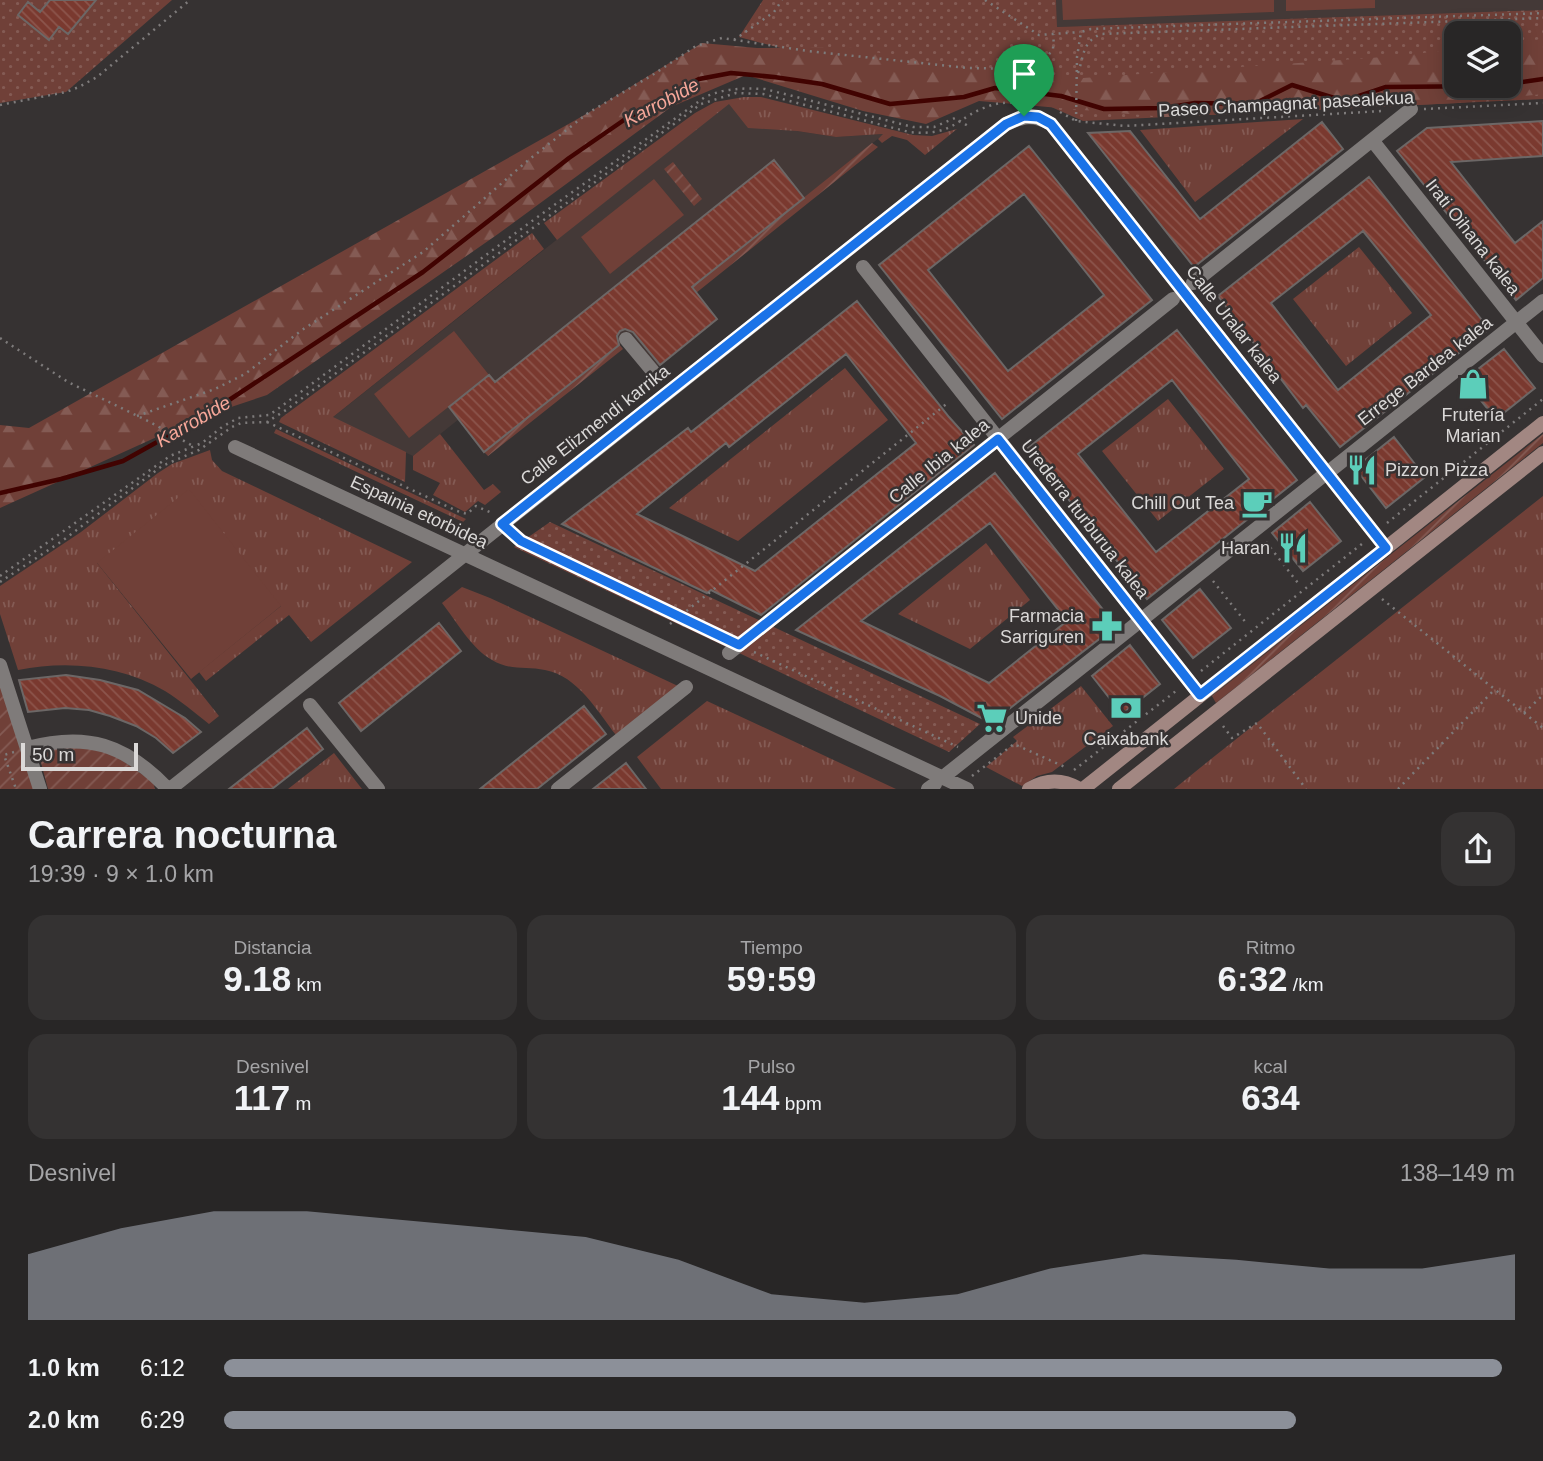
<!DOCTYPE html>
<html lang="es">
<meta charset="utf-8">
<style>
body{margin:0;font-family:Helvetica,sans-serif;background:#343232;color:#f1f3f6;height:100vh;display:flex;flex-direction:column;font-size:26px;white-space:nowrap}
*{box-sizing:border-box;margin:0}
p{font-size:23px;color:#a5a5a7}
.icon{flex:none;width:38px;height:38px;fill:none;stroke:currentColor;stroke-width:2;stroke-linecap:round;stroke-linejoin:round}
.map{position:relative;height:789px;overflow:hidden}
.details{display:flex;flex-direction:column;background:#282626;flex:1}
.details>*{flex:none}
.buttons{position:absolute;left:1444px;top:21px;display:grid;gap:14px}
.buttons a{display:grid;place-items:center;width:77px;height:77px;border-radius:14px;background:#282626;box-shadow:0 4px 18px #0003,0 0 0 2px #444343;font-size:35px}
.scale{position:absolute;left:21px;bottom:18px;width:117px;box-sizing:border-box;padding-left:7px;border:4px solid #dbd9d8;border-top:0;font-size:19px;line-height:24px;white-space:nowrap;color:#dbd9d8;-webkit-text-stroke:5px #363232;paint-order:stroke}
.pin{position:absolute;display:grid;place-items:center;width:60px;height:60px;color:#fff;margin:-72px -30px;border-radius:50% 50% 50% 0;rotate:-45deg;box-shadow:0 0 7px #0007}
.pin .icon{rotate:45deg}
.round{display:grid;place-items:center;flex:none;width:74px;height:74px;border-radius:21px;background:#343232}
.headline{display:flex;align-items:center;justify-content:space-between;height:119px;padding:0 28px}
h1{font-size:38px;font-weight:700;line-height:52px}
.metrics{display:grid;grid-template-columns:repeat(3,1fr);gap:10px;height:119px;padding:7px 28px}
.metrics div{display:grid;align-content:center;border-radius:18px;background:#343232;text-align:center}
.metrics b{font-size:35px;font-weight:700}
.metrics small{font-size:19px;font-weight:400}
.metrics p{font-size:19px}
.chart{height:196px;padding:14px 28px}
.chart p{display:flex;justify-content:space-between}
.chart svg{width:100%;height:126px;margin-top:7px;fill:#8c9099;opacity:.7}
ul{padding:0 28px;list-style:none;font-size:23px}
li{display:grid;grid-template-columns:112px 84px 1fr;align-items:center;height:52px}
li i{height:18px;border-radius:9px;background:#8c9099}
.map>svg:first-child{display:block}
</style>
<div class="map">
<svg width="1543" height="789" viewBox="0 0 1543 789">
<defs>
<pattern id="grass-dots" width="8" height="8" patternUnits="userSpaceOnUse" patternTransform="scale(1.75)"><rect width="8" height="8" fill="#704038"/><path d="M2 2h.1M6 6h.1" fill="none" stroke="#845b54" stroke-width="1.8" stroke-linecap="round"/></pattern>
<pattern id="forest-firs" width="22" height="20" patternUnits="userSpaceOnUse" patternTransform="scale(1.75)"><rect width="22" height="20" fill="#704038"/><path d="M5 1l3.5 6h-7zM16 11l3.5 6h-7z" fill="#845b54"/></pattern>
<pattern id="park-tufts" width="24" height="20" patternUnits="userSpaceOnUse" patternTransform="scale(1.75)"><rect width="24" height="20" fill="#704038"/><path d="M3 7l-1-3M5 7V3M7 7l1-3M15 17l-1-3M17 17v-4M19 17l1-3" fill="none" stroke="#845b54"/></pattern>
<pattern id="garden-furrows" width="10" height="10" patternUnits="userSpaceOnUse" patternTransform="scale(1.75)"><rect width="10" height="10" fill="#704038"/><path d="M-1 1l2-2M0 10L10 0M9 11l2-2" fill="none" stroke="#845b54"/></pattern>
<pattern id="building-back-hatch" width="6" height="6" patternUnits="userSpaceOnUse" patternTransform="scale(1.75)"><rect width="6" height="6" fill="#7a392f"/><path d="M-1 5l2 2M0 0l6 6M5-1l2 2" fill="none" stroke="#8c554c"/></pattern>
</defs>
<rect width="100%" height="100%" fill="#363232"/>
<path fill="#443937" d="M 1056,0 L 1543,0 L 1543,10 L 1057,27 Z
M 729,103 L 797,131 L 836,137 L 884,134 L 692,287 L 717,319 L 657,367 L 632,335 L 484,452 L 459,419 L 413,456 L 332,418 Z"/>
<path fill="url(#grass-dots)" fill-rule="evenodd" d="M 0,0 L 172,0 L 66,92 L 0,103 Z
M 763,0 L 1056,0 L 1057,27 L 1543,10 L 1543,99 L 1083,121 L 1049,106 L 897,79 L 739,37 ZM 1456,33 L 1508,33 L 1508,86 L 1456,86 Z
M 550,522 L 980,724 L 949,752 L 514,547 Z"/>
<path fill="url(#forest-firs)" d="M 1543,39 L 1543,94 L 1458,103 L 1165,117 L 979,101 L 926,124 L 863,111 L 746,75 L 671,107 L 498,234 L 267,395 L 201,417 L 0,508 L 0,425 L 29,428 L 588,113 L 702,43 L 757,48 L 847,47 L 967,69 L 1069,79 L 1398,56 L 1456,49 L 1456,86 L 1508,86 L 1509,43 Z"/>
<path fill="url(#park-tufts)" d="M 744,97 L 761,97 L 913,135 L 932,136 L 957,129 L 925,155 L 907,140 L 892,136 L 882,143 L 878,139 L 883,134 L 836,137 L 797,131 L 748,128 L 729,104 L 557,240 L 544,223 L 695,113 L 715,102 Z
M 1303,119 L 1195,202 L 1140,130 Z
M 532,233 L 544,249 L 333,417 L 406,452 L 405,482 L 279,422 L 281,418 Z
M 1359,247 L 1412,313 L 1346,366 L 1293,299 Z
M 845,368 L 888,420 L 738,541 L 669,508 Z
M 1168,399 L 1224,469 L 1158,521 L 1102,451 Z
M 276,429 L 466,519 L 463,522 L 274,433 Z
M 440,434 L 484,490 L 493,484 L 501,492 L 485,505 L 478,501 L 465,512 L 433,495 L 440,483 L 413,470 L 413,456 Z
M 210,450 L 212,460 L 222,471 L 412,562 L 311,642 L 289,615 L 206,681 L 199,672 L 281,606 L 97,563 L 219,716 L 209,724 C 194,712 181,701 165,691 C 121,665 67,660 18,670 L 0,614 L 0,586 L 81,532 L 158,473 L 172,464 Z
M 1543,496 L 1543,789 L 1174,789 L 1211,759 Z
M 986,543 L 1030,600 L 970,649 L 898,614 Z
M 462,587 L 490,598 L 678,686 L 616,735 C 597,711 578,676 545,670 C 527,666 510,671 492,660 C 471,648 457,622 442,603 Z
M 1081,686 L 1113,726 L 1052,772 L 1037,776 L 1022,786 L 986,767 L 1017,741 L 1013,737 Z
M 707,701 L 896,789 L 661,789 L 637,757 Z
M 334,753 L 362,789 L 288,789 Z"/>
<path fill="url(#garden-furrows)" d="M 872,143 L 878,147 L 696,293 L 692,287 Z
M 673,162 L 702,199 L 694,206 L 664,169 Z
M 619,344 L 623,349 L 488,456 L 484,452 Z
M 1543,434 L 1543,443 L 1216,703 L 1212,696 Z
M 0,682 L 34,789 L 0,789 Z
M 83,747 L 113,754 L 153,782 L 155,789 L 48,789 L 39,755 L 45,749 Z"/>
<path fill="#704038" d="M 1062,0 L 1274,0 L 1274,12 L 1063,20 Z
M 1286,0 L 1375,0 L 1375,8 L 1286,11 Z
M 654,179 L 684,215 L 610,274 L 581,237 Z
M 454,331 L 489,375 L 409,438 L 374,394 Z
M 189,489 L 281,606 L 191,679 L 97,563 Z"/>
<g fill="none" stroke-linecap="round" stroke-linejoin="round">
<path stroke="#410301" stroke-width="4.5" d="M 1508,84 L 1543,79
M 0,493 L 61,479 L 123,461 L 211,412 L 423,272 L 569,158 L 624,120 L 699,79 L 731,73 L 774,77 L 822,84 L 890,104 L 964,97 L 995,88 L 1061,96 L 1104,109 L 1165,108 L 1195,103 L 1254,104 L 1292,85 L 1344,101 L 1386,87 L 1495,86"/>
</g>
<path fill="url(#building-back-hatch)" stroke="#6c6766" stroke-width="2" fill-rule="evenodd" d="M 50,0 L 96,0 L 68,34 L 59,27 L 49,40 L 18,15 L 28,2 L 40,12 Z
M 1543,121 L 1543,156 L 1451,162 L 1515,243 L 1543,221 L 1543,278 L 1516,300 L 1397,151 L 1427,128 Z
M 1322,122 L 1343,149 L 1194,267 L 1088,133 L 1130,131 L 1200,219 Z
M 1029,146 L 1152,300 L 1002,419 L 879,265 ZM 1024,194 L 1104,295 L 1008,371 L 928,270 Z
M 774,160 L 804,198 L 692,287 L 717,319 L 660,365 L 633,332 L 625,329 L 620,331 L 617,336 L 619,345 L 484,452 L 449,407 L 489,375 L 495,382 Z
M 1369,177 L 1489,329 L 1340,447 L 1306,405 L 1303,408 L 1218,296 ZM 1363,231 L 1431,315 L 1338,390 L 1271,303 Z
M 857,301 L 949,417 L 974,445 L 761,615 L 711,590 L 707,593 L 562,524 L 688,428 L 691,432 ZM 846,354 L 916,443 L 755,571 L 637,514 L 726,443 L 729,447 Z
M 1177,330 L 1297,480 L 1147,599 L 1028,448 ZM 1172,380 L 1249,479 L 1156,552 L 1078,454 Z
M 1504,349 L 1535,388 L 1496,419 L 1464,380 Z
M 1394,437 L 1425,477 L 1386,508 L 1355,468 Z
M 995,473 L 1116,626 L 991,723 L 940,696 L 796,630 ZM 990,523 L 1067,621 L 989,683 L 861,621 Z
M 1310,502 L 1341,541 L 1303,571 L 1272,533 Z
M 1200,589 L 1231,628 L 1193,658 L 1162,620 Z
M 439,623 L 461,651 L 361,731 L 339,703 Z
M 1130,645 L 1160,684 L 1122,714 L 1092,676 Z
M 66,675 L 100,680 L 138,690 L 185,718 L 201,732 L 173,753 L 156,738 L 136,726 L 110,716 L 89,710 L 65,708 L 28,712 L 19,680 Z
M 584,706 L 606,734 L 537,789 L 480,789 Z
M 307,728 L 323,749 L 272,789 L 229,789 Z
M 626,763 L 646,789 L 593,789 Z"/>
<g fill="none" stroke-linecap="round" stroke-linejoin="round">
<path stroke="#7e7b7b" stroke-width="2.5" stroke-dasharray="2 5" stroke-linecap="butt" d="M 985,0 L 1039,35 L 1080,32
M 734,40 L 774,12 L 782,0
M 1078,73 C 1084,56 1082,42 1101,34 L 1543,18
M 0,105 L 66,92 L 79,87 L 97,77 L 190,0
M 1424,109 L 1543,103
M 1060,112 L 1076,121 L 1125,126 L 1382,111
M 1076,121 L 1077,57 L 1081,32 L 1091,29 L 1543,13
M 0,338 L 68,382 L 150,422 L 193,446
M 137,416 L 215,389 L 245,374 L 302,330 L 423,252 L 526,162 L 588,113 L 654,74 L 696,46 L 722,38 L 808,51 L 967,68 L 1022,69 L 1044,61 L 1053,49 L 1054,34
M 267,422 L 457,511 L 467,514 L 476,506 L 494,514
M 1387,523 L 1543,399
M 512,535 L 723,638
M 1266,542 L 1298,583
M 0,576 L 170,456 L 202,443 L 222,427 L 238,418 L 269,415 L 275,411 L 532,221 L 705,97 C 725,88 743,88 765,89 L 913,127 L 934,127 L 955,118 L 968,126
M 1213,581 L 1247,624
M 0,582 L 62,541 L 162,466 L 199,450 L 232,427 L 241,423 L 267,422 L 286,410 L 701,104 L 736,93 L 763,94 L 909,132 C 956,137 956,116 992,105 C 1001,102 1011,103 1020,102
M 1382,599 L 1543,728
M 670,624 L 949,402
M 754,652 L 958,747
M 1201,671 L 1363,543
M 1524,713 L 1543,695
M 1223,726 L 1232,738 L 1257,723 L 1306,789
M 14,752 L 4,755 L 16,789
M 1074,770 L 1176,691
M 972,776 L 1014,744 L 1065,767
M 1398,789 L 1495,689"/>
<path stroke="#7f7b7a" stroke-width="14" d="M 1372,140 L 1543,356
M 863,267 L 1200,695
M 1193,283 L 1411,109
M 626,339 L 656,375
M 235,447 L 967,789
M 1331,470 L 1543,301
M 729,653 L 1173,299
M 0,665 L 40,789
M 310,705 L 378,789
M 27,748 C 87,732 125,744 168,789
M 947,774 L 1324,475
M 170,789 L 1006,124 C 1024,116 1033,114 1051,124 L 1386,548
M 558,789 L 686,687
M 928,789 L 935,784"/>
<path stroke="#a28782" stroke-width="14" d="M 1029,789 C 1047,779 1062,779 1080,789
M 1083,789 L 1543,423
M 1119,789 L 1543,453"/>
</g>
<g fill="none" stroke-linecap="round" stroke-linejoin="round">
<g stroke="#fff" stroke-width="14">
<path id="route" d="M 1024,116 L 1038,117 L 1051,124 L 1386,548 L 1200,695 L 998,439 L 739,645 L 521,541 L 502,524 L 1006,124 Z"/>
</g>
<use href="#route" stroke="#1a73e8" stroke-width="9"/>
</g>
<defs>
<g id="shop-bare" transform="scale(2.415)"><path d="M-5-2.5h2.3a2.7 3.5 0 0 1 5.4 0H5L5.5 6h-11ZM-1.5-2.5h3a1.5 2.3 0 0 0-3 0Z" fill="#5cceba" stroke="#363232" stroke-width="2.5" paint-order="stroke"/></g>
<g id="restaurant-bare" transform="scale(2.415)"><path d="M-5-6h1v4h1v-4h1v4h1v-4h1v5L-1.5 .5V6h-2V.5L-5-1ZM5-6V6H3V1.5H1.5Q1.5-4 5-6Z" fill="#5cceba" stroke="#363232" stroke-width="2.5" paint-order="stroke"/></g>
<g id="cafe-bare" transform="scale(2.415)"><path d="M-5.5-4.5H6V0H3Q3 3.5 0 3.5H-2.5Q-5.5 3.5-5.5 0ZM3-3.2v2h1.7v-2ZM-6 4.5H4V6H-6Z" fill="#5cceba" stroke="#363232" stroke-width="2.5" paint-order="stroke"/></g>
<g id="pharmacy-bare" transform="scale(2.415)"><path d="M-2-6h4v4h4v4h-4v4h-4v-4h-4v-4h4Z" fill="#5cceba" stroke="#363232" stroke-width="2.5" paint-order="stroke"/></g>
<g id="bank-bare" transform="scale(2.415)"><path d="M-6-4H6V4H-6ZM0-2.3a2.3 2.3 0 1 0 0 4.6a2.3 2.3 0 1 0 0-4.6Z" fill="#5cceba" stroke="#363232" stroke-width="2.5" paint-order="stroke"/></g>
<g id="supermarket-bare" transform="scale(2.415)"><path d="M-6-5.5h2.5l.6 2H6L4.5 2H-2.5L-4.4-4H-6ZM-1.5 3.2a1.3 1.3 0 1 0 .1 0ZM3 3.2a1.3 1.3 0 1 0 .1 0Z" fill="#5cceba" stroke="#363232" stroke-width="2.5" paint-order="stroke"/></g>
</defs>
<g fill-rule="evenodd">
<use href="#shop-bare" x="1473" y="384"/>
<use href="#restaurant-bare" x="1362" y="470"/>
<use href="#cafe-bare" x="1257" y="503"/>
<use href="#restaurant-bare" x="1293" y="548"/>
<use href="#pharmacy-bare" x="1107" y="626"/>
<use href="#bank-bare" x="1126" y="708"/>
<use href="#supermarket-bare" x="992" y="718"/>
</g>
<g text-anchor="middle" stroke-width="5" stroke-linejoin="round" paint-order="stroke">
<g font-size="18" fill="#dbd9d8" stroke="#363232">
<text transform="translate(1286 104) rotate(-3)" y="6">Paseo Champagnat pasealekua</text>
<text transform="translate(1473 237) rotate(52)" y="6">Irati Oihana kalea</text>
<text transform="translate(1234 324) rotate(52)" y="6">Calle Uralar kalea</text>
<text transform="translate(1425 371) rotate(-38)" y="6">Errege Bardea kalea</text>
<text transform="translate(595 425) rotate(-38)" y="6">Calle Elizmendi karrika</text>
<text transform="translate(939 461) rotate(-39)" y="6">Calle Ibia kalea</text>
<text transform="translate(419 512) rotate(25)" y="6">Espainia etorbidea</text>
<text transform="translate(1085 519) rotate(52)" y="6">Urederra Iturburua kalea</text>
</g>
<g font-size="18" fill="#dbd9d8" stroke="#363232" text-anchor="end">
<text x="1473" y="421" text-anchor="middle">Frutería<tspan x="1473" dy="21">Marian</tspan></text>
<text x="1385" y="476" text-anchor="start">Pizzon Pizza</text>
<text x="1234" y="509">Chill Out Tea</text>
<text x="1270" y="554">Haran</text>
<text x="1084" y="622">Farmacia<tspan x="1084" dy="21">Sarriguren</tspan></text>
<text x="1015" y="724" text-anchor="start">Unide</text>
<text x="1126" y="745" text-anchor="middle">Caixabank</text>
</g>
<g font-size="19" font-style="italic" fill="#f7a799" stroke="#363232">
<text transform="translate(661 102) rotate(-28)" y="7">Karrobide</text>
<text transform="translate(193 421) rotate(-30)" y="7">Karrobide</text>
</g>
</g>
</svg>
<div class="buttons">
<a><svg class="icon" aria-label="layers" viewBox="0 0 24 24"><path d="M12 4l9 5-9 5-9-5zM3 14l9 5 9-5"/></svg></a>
</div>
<div class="scale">50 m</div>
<div class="pin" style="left:1024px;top:116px;background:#1e9e55"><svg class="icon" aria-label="arrive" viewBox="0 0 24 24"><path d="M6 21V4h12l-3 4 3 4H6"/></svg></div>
</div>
<section class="details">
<div class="headline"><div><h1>Carrera nocturna</h1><p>19:39 · 9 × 1.0 km</p></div><a class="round"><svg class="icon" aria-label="share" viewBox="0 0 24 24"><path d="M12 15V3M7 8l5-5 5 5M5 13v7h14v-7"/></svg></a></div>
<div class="metrics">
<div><p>Distancia</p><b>9.18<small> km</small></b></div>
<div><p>Tiempo</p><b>59:59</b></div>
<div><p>Ritmo</p><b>6:32<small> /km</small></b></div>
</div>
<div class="metrics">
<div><p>Desnivel</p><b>117<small> m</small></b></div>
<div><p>Pulso</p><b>144<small> bpm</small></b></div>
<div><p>kcal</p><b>634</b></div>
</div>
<div class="chart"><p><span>Desnivel</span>138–149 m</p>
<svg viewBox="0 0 160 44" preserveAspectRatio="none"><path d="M0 44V21L10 12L20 6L30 6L40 9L50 12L60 15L70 23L80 35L90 38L100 35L110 26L120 21L130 23L140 26L150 26L160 21V44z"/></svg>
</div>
<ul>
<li><b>1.0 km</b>6:12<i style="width:99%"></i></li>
<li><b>2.0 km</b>6:29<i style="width:83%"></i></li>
</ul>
</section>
